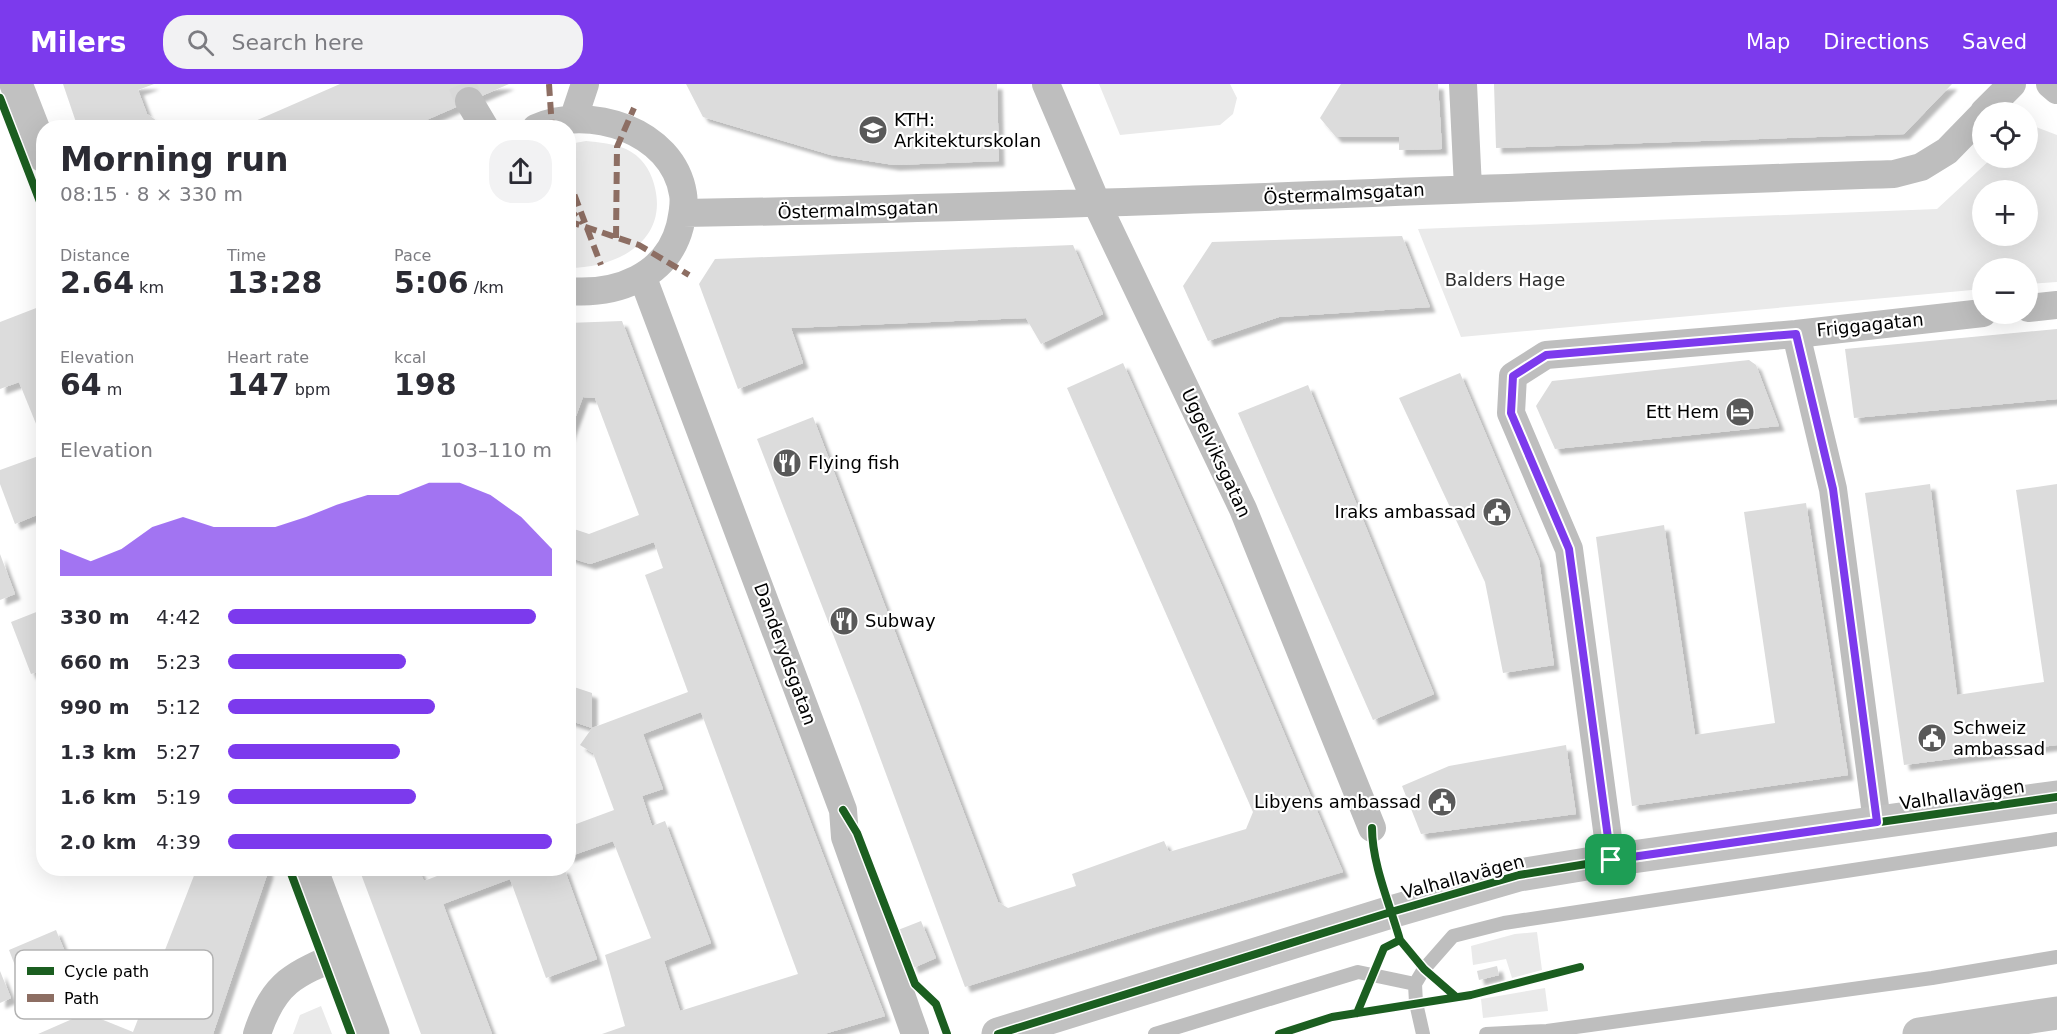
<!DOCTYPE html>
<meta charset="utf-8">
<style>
body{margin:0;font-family:"DejaVu Sans",sans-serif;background:#f2f2f3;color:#2b2b33;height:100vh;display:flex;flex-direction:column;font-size:22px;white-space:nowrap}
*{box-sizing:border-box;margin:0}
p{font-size:20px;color:#7c7c81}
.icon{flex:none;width:33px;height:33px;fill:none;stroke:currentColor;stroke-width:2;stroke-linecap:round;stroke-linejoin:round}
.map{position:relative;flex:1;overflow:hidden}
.panel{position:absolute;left:36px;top:36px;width:540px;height:756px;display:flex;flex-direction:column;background:#fff;border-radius:24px;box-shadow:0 6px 24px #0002}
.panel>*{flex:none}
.tools{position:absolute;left:1972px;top:18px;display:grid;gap:12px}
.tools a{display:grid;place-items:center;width:66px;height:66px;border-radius:50%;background:#fff;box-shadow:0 6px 24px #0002;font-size:30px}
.pin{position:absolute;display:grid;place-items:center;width:51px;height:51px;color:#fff;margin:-26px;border-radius:12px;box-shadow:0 3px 9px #0006}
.round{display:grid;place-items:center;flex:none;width:63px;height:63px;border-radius:24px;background:#f2f2f3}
.headline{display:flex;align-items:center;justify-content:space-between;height:102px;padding:0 24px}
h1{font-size:33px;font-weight:600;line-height:45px}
.stats{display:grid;grid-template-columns:repeat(3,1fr);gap:9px;height:102px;padding:6px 24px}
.stats div{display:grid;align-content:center}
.stats b{font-size:30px;font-weight:600}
.stats small{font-size:16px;font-weight:400}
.stats p{font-size:16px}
.chart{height:168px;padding:12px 24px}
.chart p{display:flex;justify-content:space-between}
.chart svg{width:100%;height:108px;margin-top:6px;fill:#7c3aed;opacity:.7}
ul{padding:0 24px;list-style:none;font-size:20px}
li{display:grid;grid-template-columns:96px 72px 1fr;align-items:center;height:45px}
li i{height:15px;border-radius:8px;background:#7c3aed}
header{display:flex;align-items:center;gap:36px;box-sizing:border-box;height:84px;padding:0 30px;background:#7c3aed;color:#fff}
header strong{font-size:28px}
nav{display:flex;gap:33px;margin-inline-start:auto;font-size:21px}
.search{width:420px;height:54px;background:#f2f2f3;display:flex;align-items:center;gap:15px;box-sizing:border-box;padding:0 21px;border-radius:24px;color:#7c7c81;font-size:22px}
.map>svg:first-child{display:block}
</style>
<header>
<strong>Milers</strong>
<div class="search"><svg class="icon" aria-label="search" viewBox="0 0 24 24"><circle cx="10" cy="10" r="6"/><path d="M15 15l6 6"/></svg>Search here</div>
<nav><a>Map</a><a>Directions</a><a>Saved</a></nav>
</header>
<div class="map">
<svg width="2057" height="950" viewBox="0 0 2057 950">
<defs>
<filter id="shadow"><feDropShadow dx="5.5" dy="5.5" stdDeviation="1.5" flood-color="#0004"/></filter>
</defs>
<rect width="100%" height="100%" fill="#fff"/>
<path fill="#eaeaea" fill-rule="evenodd" d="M 1099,0 L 1230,0 L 1237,14 L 1233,30 L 1220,41 L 1120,51 Z
M 2036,43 L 2057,51 L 2057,198 L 2028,200 L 2028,184 L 1983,184 L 1983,205 L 1461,253 L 1418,145 L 1937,125 L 1992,74 L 2028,74 L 2028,47 ZM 1983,106 L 2028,106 L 2028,152 L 1983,152 Z
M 586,57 C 599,58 614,60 626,65 C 641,72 650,85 654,100 C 670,156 618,184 569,184 L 569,60 Z
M 1537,848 L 1542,886 L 1512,894 L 1506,875 L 1473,881 L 1471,862 L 1515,850 Z
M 1545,904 L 1548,927 L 1483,934 L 1481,915 Z
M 321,922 L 332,950 L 293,950 L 300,931 Z"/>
<path fill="#dcdcdc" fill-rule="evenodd" filter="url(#shadow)" d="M 63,0 L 154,0 L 138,6 L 147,30 L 167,44 L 78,44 Z
M 340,0 L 509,0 L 408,44 L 239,44 Z
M 686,0 L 997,0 L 999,77 L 894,81 L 831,71 L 703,33 Z
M 1341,0 L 1438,0 L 1442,65 L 1399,66 L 1399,53 L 1336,53 L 1320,34 Z
M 1494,0 L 1952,0 L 1904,50 L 1496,64 Z
M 1402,152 L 1430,223 L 1279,233 L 1208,257 L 1183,202 L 1212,158 Z
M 1073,161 L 1103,230 L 1041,260 L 1026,234 L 791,244 L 803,279 L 738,305 L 699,200 L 715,175 Z
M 44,221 L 44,357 L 43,357 L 19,298 L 0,305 L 0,238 Z
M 622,237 L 814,747 L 885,932 L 824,950 L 602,950 L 625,942 L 605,871 L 651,854 L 613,757 L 568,773 L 568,743 L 614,726 L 593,669 L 580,661 L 592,644 L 688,608 L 645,491 L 663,484 L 654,458 L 590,480 L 568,473 L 568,443 L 589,450 L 639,431 L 595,314 L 583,313 L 568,354 L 568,239 ZM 701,628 L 798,890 L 680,927 L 664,877 L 711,859 L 665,737 L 652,742 L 642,712 L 663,705 L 643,650 Z
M 2057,245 L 2057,315 L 1854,334 L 1845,265 Z
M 1749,276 L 1756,281 L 1779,342 L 1555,365 L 1536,322 L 1552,297 Z
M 1123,279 L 1221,500 L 1343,788 L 1152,844 L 965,903 L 859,617 L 757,355 L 813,333 L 998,818 L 1008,824 L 1076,802 L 1072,790 L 1164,757 L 1169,768 L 1246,745 L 1253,728 L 1067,304 Z
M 1460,289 L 1539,476 L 1554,581 L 1503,589 L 1485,498 L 1399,314 Z
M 1308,301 L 1434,610 L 1373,636 L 1238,329 Z
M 44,370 L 44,428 L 15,440 L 0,400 L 0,386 Z
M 1930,400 L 1957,611 L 2044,598 L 2016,406 L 2057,400 L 2057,661 L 1904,681 L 1865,409 Z
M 1806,419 L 1848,691 L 1632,722 L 1596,453 L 1664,441 L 1695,651 L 1775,639 L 1744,428 Z
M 0,470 L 15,510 L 0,516 Z
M 44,525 L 44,586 L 31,590 L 11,538 Z
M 568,601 L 592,609 L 592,644 L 568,636 Z
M 1566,661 L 1576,730 L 1421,750 L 1402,702 L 1449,682 Z
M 194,784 L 267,784 L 268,788 L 213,950 L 38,950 L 86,929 L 133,948 L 195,789 Z
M 362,784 L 418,784 L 424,797 L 458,784 L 564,784 L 597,875 L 546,894 L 510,795 L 443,820 L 492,950 L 421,950 L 361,790 Z
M 921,837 L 936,874 L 913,884 L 898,846 Z
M 56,846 L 82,910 L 46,925 L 32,892 L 21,897 L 9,866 Z
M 1497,882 L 1499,891 L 1479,896 L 1477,887 Z
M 0,887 L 11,914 L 0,919 Z"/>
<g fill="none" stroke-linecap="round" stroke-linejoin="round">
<path stroke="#d9d9d9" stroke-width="28" stroke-dasharray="28 14" stroke-linecap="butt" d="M 462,0 L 469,17"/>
<path stroke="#bebebe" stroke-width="14" d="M 1155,950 L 1358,888 L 1415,900
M 1423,950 L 1416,919 L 1415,900 L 1424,885 L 1453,852 L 1504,839 L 2057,755
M 1486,950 L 1547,947 L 1932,894 L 2057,873"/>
<path stroke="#bebebe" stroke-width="28" d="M 1046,0 L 1097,120 L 1243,425 L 1372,744
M 1463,0 L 1468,104
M 2050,0 L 2057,6
M 469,17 L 485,44
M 1984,28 L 2012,0
M 574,33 L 585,0
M 536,44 C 588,20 673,46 683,110 C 685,121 682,132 680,142 C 667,193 616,211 568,207
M 683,129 C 1087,123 1490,103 1894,90 L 1921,83 L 1947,67 L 1983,30
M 643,194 L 843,726 L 845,753 L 915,950
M 2028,224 L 2057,221
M 1796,250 L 1833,405 L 1877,738
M 1611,776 L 1569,465 L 1511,329 L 1513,292 L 1546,271 L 1796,250 L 1983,229
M 257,950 C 274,898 294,890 343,870"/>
<path stroke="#c1c1c1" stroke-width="33" d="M 16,0 L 44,72
M 311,784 L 373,950
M 998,950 L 1391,828 L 1519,791 L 1611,776 L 2057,713
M 1919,950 L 2057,929"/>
<path stroke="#8d6e63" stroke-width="6" stroke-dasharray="12 6" stroke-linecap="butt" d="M 549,0 L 552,44
M 568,94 L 601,181
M 568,124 L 583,139
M 568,137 L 639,161 L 689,191
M 616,154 L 617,63 L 634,24"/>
<g stroke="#fff" stroke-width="11">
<path id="cycleway" d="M 0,14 L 44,128
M 843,726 L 857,749 L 915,900 L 936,920 L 947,950
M 289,784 L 351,950
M 1400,856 L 1424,885 L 1455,912
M 1357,929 L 1384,864 L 1400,856 C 1390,821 1372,780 1372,744
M 998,950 L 1391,828 L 1519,791 L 1611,776 L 2057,713
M 1279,950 L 1332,933 L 1471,911 L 1580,883"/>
</g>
<use href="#cycleway" stroke="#1b5e20" stroke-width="8"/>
</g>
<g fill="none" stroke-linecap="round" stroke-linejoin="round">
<g stroke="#fff" stroke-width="12">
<path id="route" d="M 1796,250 L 1833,405 L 1877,738 L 1611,776 L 1569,465 L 1511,329 L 1513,292 L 1546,271 Z"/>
</g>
<use href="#route" stroke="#7c3aed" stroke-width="8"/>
</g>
<defs>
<g id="university-disc" transform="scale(1.5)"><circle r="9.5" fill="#595959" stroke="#fff"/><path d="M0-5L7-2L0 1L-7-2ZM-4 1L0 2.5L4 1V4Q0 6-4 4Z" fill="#fff"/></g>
<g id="hotel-disc" transform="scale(1.5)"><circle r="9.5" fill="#595959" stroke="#fff"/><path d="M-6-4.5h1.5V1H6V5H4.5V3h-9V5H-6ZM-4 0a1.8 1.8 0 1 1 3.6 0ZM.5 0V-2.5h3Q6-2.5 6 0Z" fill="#fff"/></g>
<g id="restaurant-disc" transform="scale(1.5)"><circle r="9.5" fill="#595959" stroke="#fff"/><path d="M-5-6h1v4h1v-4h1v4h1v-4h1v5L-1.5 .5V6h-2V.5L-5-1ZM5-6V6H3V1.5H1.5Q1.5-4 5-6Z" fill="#fff"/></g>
<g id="civic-disc" transform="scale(1.5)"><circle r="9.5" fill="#595959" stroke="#fff"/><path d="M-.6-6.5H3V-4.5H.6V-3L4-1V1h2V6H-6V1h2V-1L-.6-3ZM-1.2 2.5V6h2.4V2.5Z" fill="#fff"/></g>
</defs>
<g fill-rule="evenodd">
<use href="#university-disc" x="873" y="46"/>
<use href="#hotel-disc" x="1740" y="328"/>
<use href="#restaurant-disc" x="787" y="379"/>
<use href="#civic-disc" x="1497" y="428"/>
<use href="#restaurant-disc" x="844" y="537"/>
<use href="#civic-disc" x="1932" y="654"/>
<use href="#civic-disc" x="1442" y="718"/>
</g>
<g text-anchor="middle" stroke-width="4.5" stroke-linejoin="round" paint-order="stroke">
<g font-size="18" fill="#000" stroke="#fff" text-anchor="start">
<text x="894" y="42">KTH:<tspan x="894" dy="21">Arkitekturskolan</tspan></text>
<text x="1719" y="334" text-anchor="end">Ett Hem</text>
<text x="808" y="385">Flying fish</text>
<text x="1476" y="434" text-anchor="end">Iraks ambassad</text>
<text x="865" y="543">Subway</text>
<text x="1953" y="650">Schweiz<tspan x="1953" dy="21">ambassad</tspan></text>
<text x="1421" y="724" text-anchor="end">Libyens ambassad</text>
</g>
<g font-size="18" fill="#000" stroke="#fff">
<text transform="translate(1344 110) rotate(-3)" y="6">Östermalmsgatan</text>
<text transform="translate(858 126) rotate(-2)" y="6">Östermalmsgatan</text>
<text transform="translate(1870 241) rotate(-6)" y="6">Friggagatan</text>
<text transform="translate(1216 369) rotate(65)" y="6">Uggelviksgatan</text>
<text transform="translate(785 570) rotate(70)" y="6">Danderydsgatan</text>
<text transform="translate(1962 711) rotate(-8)" y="6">Valhallavägen</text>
<text transform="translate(1463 793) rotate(-15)" y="6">Valhallavägen</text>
</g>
<g font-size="18" fill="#2f2f2f" stroke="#fff">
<text x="1505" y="202">Balders Hage</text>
</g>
</g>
<rect x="15" y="866" width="198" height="69" rx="9" fill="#fff" stroke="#b2b2b2" stroke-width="1.5"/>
<rect x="27" y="883" width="27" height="8" fill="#1b5e20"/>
<rect x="27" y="910" width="27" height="8" fill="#8d6e63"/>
<g font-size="16" fill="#000">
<text x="64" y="893">Cycle path</text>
<text x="64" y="920">Path</text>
</g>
</svg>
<div class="tools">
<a><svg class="icon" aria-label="locate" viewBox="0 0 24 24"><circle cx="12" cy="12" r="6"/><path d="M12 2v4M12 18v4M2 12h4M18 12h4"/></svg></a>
<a>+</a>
<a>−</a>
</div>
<div class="pin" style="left:1611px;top:776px;background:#1e9e55"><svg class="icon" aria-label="arrive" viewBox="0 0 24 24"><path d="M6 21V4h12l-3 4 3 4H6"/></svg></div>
<section class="panel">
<div class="headline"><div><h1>Morning run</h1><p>08:15 · 8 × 330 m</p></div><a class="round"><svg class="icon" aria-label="share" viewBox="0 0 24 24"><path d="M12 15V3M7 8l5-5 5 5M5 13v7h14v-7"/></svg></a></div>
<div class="stats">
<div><p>Distance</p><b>2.64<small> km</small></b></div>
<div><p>Time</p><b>13:28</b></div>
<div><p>Pace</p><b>5:06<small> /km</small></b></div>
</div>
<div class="stats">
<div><p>Elevation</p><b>64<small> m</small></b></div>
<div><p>Heart rate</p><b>147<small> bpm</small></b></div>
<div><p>kcal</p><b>198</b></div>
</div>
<div class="chart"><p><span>Elevation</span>103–110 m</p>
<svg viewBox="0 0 160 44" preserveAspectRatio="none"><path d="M0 44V33L10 38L20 33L30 24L40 20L50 24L60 24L70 24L80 20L90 15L100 11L110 11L120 6L130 6L140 11L150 20L160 33V44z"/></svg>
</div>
<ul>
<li><b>330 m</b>4:42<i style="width:95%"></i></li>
<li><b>660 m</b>5:23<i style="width:55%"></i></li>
<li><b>990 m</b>5:12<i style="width:64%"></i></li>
<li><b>1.3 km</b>5:27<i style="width:53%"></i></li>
<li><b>1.6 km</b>5:19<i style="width:58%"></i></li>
<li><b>2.0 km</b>4:39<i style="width:100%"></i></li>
</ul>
</section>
</div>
